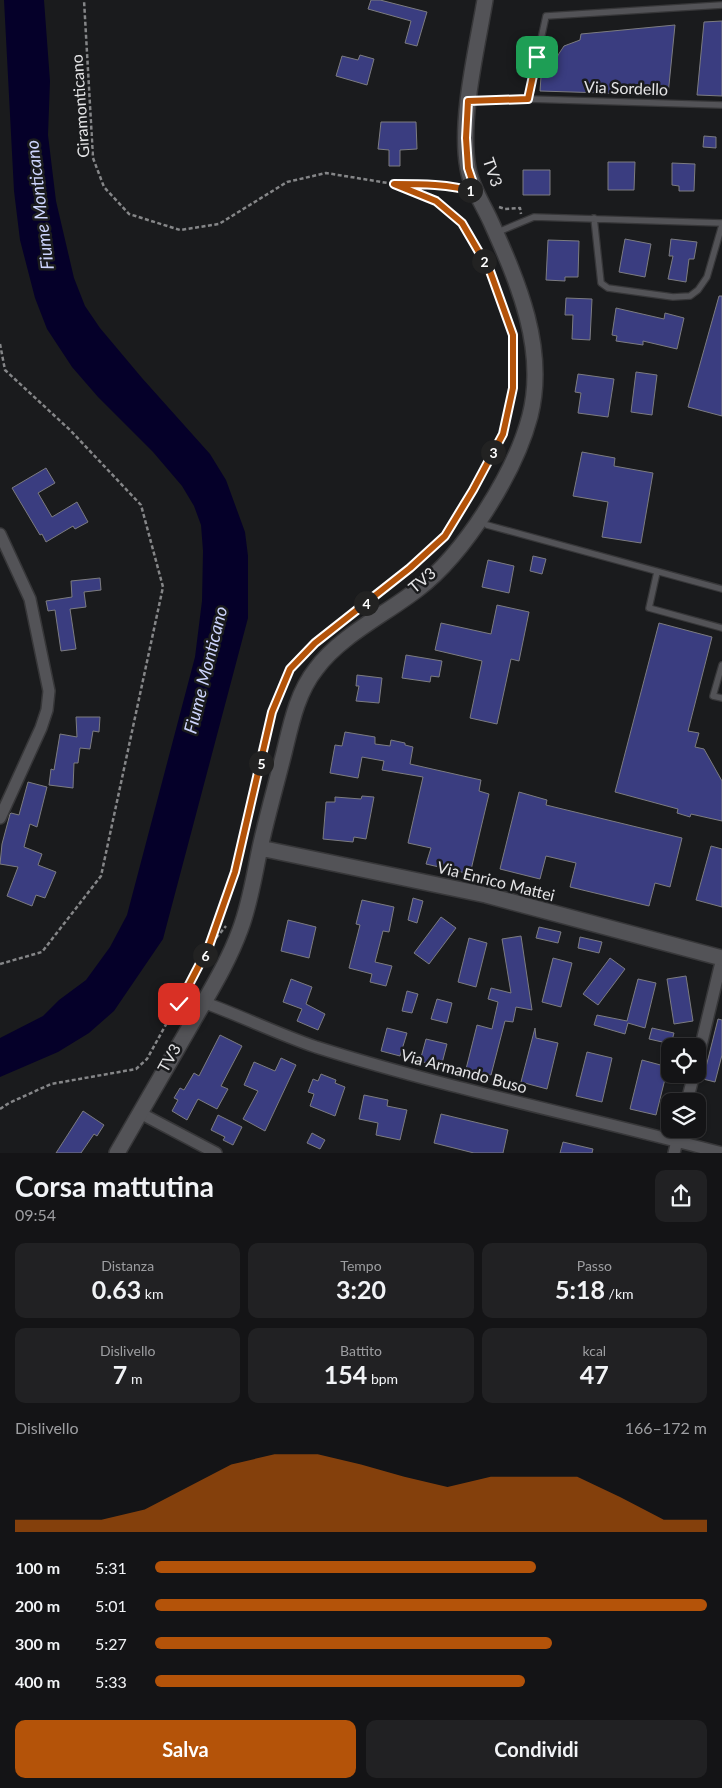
<!DOCTYPE html>
<html lang="it">
<meta charset="utf-8">
<style>
body{margin:0;font-family:Lato,sans-serif;background:#212123;color:#f1f3f6;height:100vh;display:flex;flex-direction:column;font-size:19px;white-space:nowrap}
*{box-sizing:border-box;margin:0}
p{font-size:16px;color:#9d9ea1}
.icon{flex:none;width:28px;height:28px;fill:none;stroke:currentColor;stroke-width:2;stroke-linecap:round;stroke-linejoin:round}
.map{position:relative;height:1153px;overflow:hidden}
.side{display:flex;flex-direction:column;background:#141416;flex:1}
.side>*{flex:none}
.tools{position:absolute;left:661px;top:1038px;display:grid;gap:10px}
.tools a{display:grid;place-items:center;width:45px;height:45px;border-radius:10px;background:#141416;box-shadow:0 1px 4px #0004,0 0 0 1px #333335;font-size:25px}
.pin{position:absolute;display:grid;place-items:center;width:42px;height:42px;color:#fff;margin:-21px;border-radius:10px;box-shadow:0 2px 8px #0006}
.km{position:absolute;width:25px;height:25px;margin:-12px;border-radius:50%;background:#222;color:#fff;font-size:14px;line-height:25px;text-align:center}
.round{display:grid;place-items:center;flex:none;width:52px;height:52px;border-radius:10px;background:#212123}
.overview{display:flex;align-items:center;justify-content:space-between;height:85px;padding:0 15px}
h1{font-size:28px;font-weight:700;line-height:38px}
.metrics{display:grid;grid-template-columns:repeat(3,1fr);gap:8px;height:85px;padding:5px 15px}
.metrics div{display:grid;align-content:center;border-radius:10px;background:#212123;text-align:center}
.metrics b{font-size:25px;font-weight:700}
.metrics small{font-size:14px;font-weight:400}
.metrics p{font-size:14px}
.chart{height:140px;padding:10px 15px}
.chart p{display:flex;justify-content:space-between}
.chart svg{width:100%;height:90px;margin-top:5px;fill:#b45309;opacity:.7}
.primary-button{display:flex;gap:10px;margin-top:auto;padding:10px 15px}
.primary-button a{flex:1;height:58px;border-radius:10px;background:#b45309;color:#fff;font-size:20px;font-weight:700;line-height:58px;text-align:center}
.primary-button a+a{background:#212123;color:#f1f3f6}
ul{padding:0 15px;list-style:none;font-size:16px}
li{display:grid;grid-template-columns:80px 60px 1fr;align-items:center;height:38px}
li i{height:12px;border-radius:6px;background:#b45309}
.map>svg:first-child{display:block}
</style>
<div class="map">
<svg width="722" height="1153" viewBox="0 0 722 1153">
<rect width="100%" height="100%" fill="#1a1b1d"/>
<path fill="#050029" d="M 4,0 L 44,0 L 50,81 L 48,135 L 56,201 L 74,278 L 85,306 L 100,328 L 142,378 L 210,454 L 226,480 L 245,532 L 248,556 L 248,618 L 163,939 L 114,1011 L 89,1033 L 58,1052 L 0,1077 L 0,1038 L 43,1016 L 59,1000 L 86,980 L 110,947 L 127,915 L 195,657 L 202,601 L 203,551 L 201,525 L 194,506 L 182,486 L 153,452 L 98,397 L 72,367 L 47,329 L 35,298 L 20,240 L 14,191 Z"/>
<path fill="#3a3d80" stroke="#7c7c80" d="M 371,0 L 380,0 L 427,12 L 417,46 L 405,43 L 411,21 L 368,9 Z
M 722,21 L 722,96 L 697,95 L 704,22 Z
M 675,25 L 668,95 L 540,91 L 542,62 L 556,63 L 558,55 L 564,46 L 580,40 L 581,34 Z
M 360,55 L 374,59 L 367,85 L 336,76 L 342,56 L 358,60 Z
M 381,122 L 416,122 L 417,149 L 400,150 L 400,166 L 389,166 L 389,150 L 378,149 Z
M 704,136 L 716,137 L 716,148 L 703,147 Z
M 608,162 L 635,162 L 634,190 L 608,190 Z
M 672,163 L 695,164 L 694,191 L 679,191 L 679,186 L 672,185 Z
M 523,170 L 550,170 L 550,195 L 523,195 Z
M 625,239 L 651,244 L 645,277 L 619,272 Z
M 671,239 L 697,242 L 694,259 L 689,259 L 686,282 L 668,279 L 673,256 L 669,256 Z
M 548,240 L 579,241 L 578,277 L 565,277 L 565,281 L 546,280 Z
M 719,296 L 722,296 L 722,416 L 688,407 Z
M 566,298 L 592,299 L 590,340 L 572,339 L 573,315 L 565,315 Z
M 616,308 L 664,319 L 665,313 L 684,318 L 677,349 L 643,341 L 643,345 L 616,341 L 617,336 L 612,335 Z
M 636,372 L 657,375 L 652,415 L 631,412 Z
M 578,374 L 614,379 L 608,417 L 578,413 L 581,393 L 575,392 Z
M 582,452 L 615,458 L 614,466 L 653,473 L 641,543 L 602,537 L 608,502 L 573,496 Z
M 46,468 L 55,483 L 38,493 L 52,517 L 77,502 L 88,522 L 75,529 L 73,526 L 46,542 L 42,534 L 40,535 L 12,488 Z
M 533,556 L 546,559 L 542,574 L 530,571 Z
M 488,560 L 514,566 L 509,593 L 482,587 Z
M 100,578 L 101,590 L 84,592 L 86,607 L 70,609 L 76,649 L 61,651 L 55,610 L 48,611 L 46,601 L 72,597 L 71,581 Z
M 497,605 L 529,612 L 519,661 L 511,659 L 497,724 L 470,718 L 482,661 L 435,650 L 441,623 L 491,634 Z
M 659,623 L 712,637 L 688,731 L 699,733 L 695,747 L 704,749 L 722,781 L 722,821 L 691,814 L 690,817 L 677,813 L 678,809 L 615,792 Z
M 406,655 L 442,661 L 439,677 L 431,676 L 430,682 L 402,678 Z
M 357,675 L 382,678 L 379,703 L 356,701 L 359,686 L 356,686 Z
M 76,717 L 100,717 L 99,732 L 93,731 L 90,749 L 80,748 L 78,763 L 74,763 L 73,788 L 49,785 L 51,769 L 54,770 L 60,734 L 77,737 Z
M 345,732 L 375,737 L 375,744 L 390,746 L 391,740 L 405,743 L 405,745 L 413,747 L 410,764 L 481,780 L 479,791 L 489,794 L 470,874 L 426,864 L 431,848 L 408,843 L 423,777 L 382,770 L 384,761 L 362,757 L 358,778 L 330,773 L 335,745 L 342,746 Z
M 28,782 L 47,787 L 37,827 L 30,824 L 24,847 L 42,854 L 38,865 L 56,872 L 45,898 L 36,895 L 32,906 L 7,896 L 18,867 L 0,864 L 2,844 L 10,814 L 11,813 L 19,815 Z
M 519,792 L 547,800 L 546,805 L 682,838 L 670,887 L 655,883 L 649,906 L 570,887 L 576,863 L 546,856 L 540,879 L 500,869 Z
M 362,796 L 374,797 L 366,839 L 354,837 L 353,842 L 323,839 L 326,802 L 335,802 L 335,797 L 361,799 Z
M 711,846 L 722,849 L 722,907 L 696,900 Z
M 413,898 L 423,901 L 417,923 L 408,920 Z
M 362,900 L 394,907 L 389,932 L 383,931 L 375,962 L 392,966 L 386,986 L 370,982 L 372,974 L 349,968 L 360,925 L 356,924 Z
M 441,917 L 456,928 L 429,964 L 414,953 Z
M 288,920 L 316,927 L 309,958 L 281,951 Z
M 539,927 L 561,932 L 558,943 L 536,938 Z
M 521,936 L 532,1010 L 516,1007 L 513,1022 L 505,1021 L 491,1075 L 466,1069 L 477,1025 L 492,1029 L 498,1002 L 488,999 L 491,988 L 511,993 L 502,939 Z
M 580,937 L 602,942 L 599,953 L 578,948 Z
M 469,938 L 487,943 L 476,987 L 458,982 Z
M 553,958 L 572,963 L 561,1007 L 542,1002 Z
M 610,958 L 625,969 L 598,1005 L 583,994 Z
M 686,976 L 693,1021 L 674,1024 L 667,979 Z
M 291,979 L 312,987 L 306,1004 L 325,1014 L 318,1030 L 297,1021 L 302,1009 L 283,1002 Z
M 638,979 L 656,983 L 645,1028 L 628,1023 L 625,1034 L 594,1025 L 597,1015 L 627,1021 Z
M 407,991 L 418,994 L 412,1013 L 402,1011 Z
M 437,999 L 452,1003 L 447,1023 L 431,1019 Z
M 718,1019 L 722,1020 L 722,1055 L 715,1082 L 703,1079 Z
M 387,1028 L 407,1033 L 400,1056 L 381,1051 Z
M 535,1028 L 536,1038 L 558,1043 L 547,1089 L 521,1082 Z
M 652,1028 L 674,1033 L 671,1044 L 649,1039 Z
M 220,1035 L 242,1046 L 221,1086 L 228,1089 L 217,1109 L 198,1099 L 187,1120 L 172,1111 L 178,1100 L 174,1098 L 180,1088 L 184,1090 L 194,1073 L 199,1076 Z
M 426,1039 L 447,1044 L 441,1067 L 420,1061 Z
M 587,1052 L 612,1058 L 602,1102 L 576,1096 Z
M 281,1058 L 296,1065 L 265,1131 L 243,1119 L 258,1091 L 244,1085 L 254,1062 L 275,1071 Z
M 642,1060 L 668,1067 L 656,1115 L 630,1109 Z
M 321,1074 L 336,1080 L 335,1083 L 345,1087 L 335,1116 L 310,1106 L 314,1094 L 308,1092 L 313,1079 L 318,1081 Z
M 364,1095 L 388,1100 L 387,1106 L 407,1110 L 400,1140 L 376,1135 L 378,1123 L 359,1119 Z
M 83,1111 L 104,1125 L 97,1136 L 94,1134 L 81,1153 L 56,1153 Z
M 441,1114 L 508,1130 L 503,1153 L 474,1153 L 434,1143 Z
M 218,1115 L 242,1127 L 233,1145 L 223,1140 L 225,1137 L 211,1130 Z
M 312,1133 L 325,1140 L 320,1149 L 307,1143 Z
M 563,1142 L 593,1149 L 592,1153 L 560,1153 Z"/>
<g fill="none" stroke-linecap="round" stroke-linejoin="round">
<g stroke="#373739" stroke-width="8">
<path id="lane" d="M 528,99 L 546,16 L 722,5
M 468,101 L 528,99 L 722,105
M 594,218 L 601,283 L 608,288 L 673,297 L 690,296 L 698,290 L 707,277 L 722,225
M 498,232 L 534,217 L 722,223
M 487,525 L 722,589
M 657,572 L 649,608 L 722,628
M 722,665 L 713,696 L 722,698"/>
</g>
<g stroke="#373739" stroke-width="14">
<path id="street" d="M 0,534 L 30,599 L 49,691 L 47,710 L 41,728 L 0,818
M 203,1002 C 241,1016 278,1034 316,1047 C 449,1089 587,1117 722,1153
M 698,1058 L 722,958
M 687,1101 L 694,1074
M 140,1113 L 216,1153
M 674,1153 L 680,1129"/>
</g>
<g stroke="#373739" stroke-width="18">
<path id="secondary" d="M 260,848 L 486,895 L 722,958
M 117,1153 C 142,1110 167,1066 192,1023 C 209,993 228,963 240,930 C 250,904 254,876 260,848 C 267,816 276,785 284,753 C 291,724 297,693 316,669 C 340,636 386,614 418,589 C 465,553 515,473 530,416 C 547,349 518,282 491,222 C 483,204 471,187 468,168 C 459,121 477,48 485,0"/>
</g>
<path stroke="#858688" stroke-width="2.5" stroke-dasharray="4 2.5" stroke-linecap="butt" d="M 395,184 L 429,184 L 460,187
M 499,207 L 505,209 L 520,208 L 521,214
M 0,344 L 5,370 L 70,430 L 141,505 L 163,587 L 101,876 L 42,952 L 0,964
M 212,943 L 226,926
M 0,1109 L 9,1103 L 51,1084 L 136,1069 L 147,1059 L 209,946 L 235,872 L 272,712 L 290,669 L 315,643 L 410,568 L 445,536 L 473,490 L 503,434 L 513,388 L 513,335 L 490,271 L 463,223 L 436,201 L 394,184 L 326,173 L 287,182 L 219,224 L 180,230 L 129,214 L 104,187 L 93,158 L 84,0"/>
<use href="#lane" stroke="#535357" stroke-width="5.5"/>
<use href="#street" stroke="#535357" stroke-width="11"/>
<use href="#secondary" stroke="#535357" stroke-width="15"/>
</g>
<g fill="none" stroke-linecap="round" stroke-linejoin="round">
<g stroke="#fff" stroke-width="10">
<path id="route" d="M 179,1004 L 209,946 L 235,872 L 272,712 L 290,669 L 315,643 L 410,568 L 445,536 L 473,490 L 503,434 L 513,388 L 513,335 L 490,271 L 462,223 L 436,201 L 394,184 C 421,184 449,184 476,192 L 468,168 L 466,138 L 468,101 L 528,99 L 537,57"/>
</g>
<use href="#route" stroke="#b45309" stroke-width="6"/>
</g>
<g text-anchor="middle" stroke-width="5" stroke-linejoin="round" paint-order="stroke">
<g font-size="16" fill="#e5e5e7" stroke="#1a1b1d">
<text transform="translate(626 88) rotate(2)" y="6">Via Sordello</text>
<text transform="translate(80 106) rotate(-94)" y="6">Giramonticano</text>
<text transform="translate(493 172) rotate(71)" y="6">TV3</text>
<text transform="translate(422 580) rotate(-40)" y="6">TV3</text>
<text transform="translate(496 881) rotate(14)" y="6">Via Enrico Mattei</text>
<text transform="translate(169 1058) rotate(-61)" y="6">TV3</text>
<text transform="translate(464 1071) rotate(15)" y="6">Via Armando Buso</text>
</g>
<g font-size="18" font-style="italic" fill="#cdd4fc" stroke="#1a1b1d">
<text transform="translate(40 205) rotate(-97)" y="6">Fiume Monticano</text>
<text transform="translate(206 670) rotate(-76)" y="6">Fiume Monticano</text>
</g>
</g>
</svg>
<div class="tools">
<a><svg class="icon" aria-label="locate" viewBox="0 0 24 24"><circle cx="12" cy="12" r="6"/><path d="M12 2v4M12 18v4M2 12h4M18 12h4"/></svg></a>
<a><svg class="icon" aria-label="layers" viewBox="0 0 24 24"><path d="M12 4l9 5-9 5-9-5zM3 14l9 5 9-5"/></svg></a>
</div>
<div class="pin" style="left:537px;top:57px;background:#1e9e55"><svg class="icon" aria-label="arrive" viewBox="0 0 24 24"><path d="M6 21V4h12l-3 4 3 4H6"/></svg></div>
<div class="pin" style="left:179px;top:1004px;background:#d93025"><svg class="icon" aria-label="check" viewBox="0 0 24 24"><path d="M5 12l5 5 9-10"/></svg></div>
<b class="km" style="left:470px;top:190px">1</b>
<b class="km" style="left:484px;top:261px">2</b>
<b class="km" style="left:493px;top:452px">3</b>
<b class="km" style="left:366px;top:603px">4</b>
<b class="km" style="left:261px;top:763px">5</b>
<b class="km" style="left:205px;top:955px">6</b>
</div>
<section class="side">
<div class="overview"><div><h1>Corsa mattutina</h1><p>09:54</p></div><a class="round"><svg class="icon" aria-label="share" viewBox="0 0 24 24"><path d="M12 15V3M7 8l5-5 5 5M5 13v7h14v-7"/></svg></a></div>
<div class="metrics">
<div><p>Distanza</p><b>0.63<small> km</small></b></div>
<div><p>Tempo</p><b>3:20</b></div>
<div><p>Passo</p><b>5:18<small> /km</small></b></div>
</div>
<div class="metrics">
<div><p>Dislivello</p><b>7<small> m</small></b></div>
<div><p>Battito</p><b>154<small> bpm</small></b></div>
<div><p>kcal</p><b>47</b></div>
</div>
<div class="chart"><p><span>Dislivello</span>166–172 m</p>
<svg viewBox="0 0 160 44" preserveAspectRatio="none"><path d="M0 44V38L10 38L20 38L30 33L40 22L50 11L60 6L70 6L80 11L90 17L100 22L110 17L120 17L130 17L140 27L150 38L160 38V44z"/></svg>
</div>
<ul>
<li><b>100 m</b>5:31<i style="width:69%"></i></li>
<li><b>200 m</b>5:01<i style="width:100%"></i></li>
<li><b>300 m</b>5:27<i style="width:72%"></i></li>
<li><b>400 m</b>5:33<i style="width:67%"></i></li>
</ul>
<div class="primary-button"><a>Salva</a><a>Condividi</a></div>
</section>
